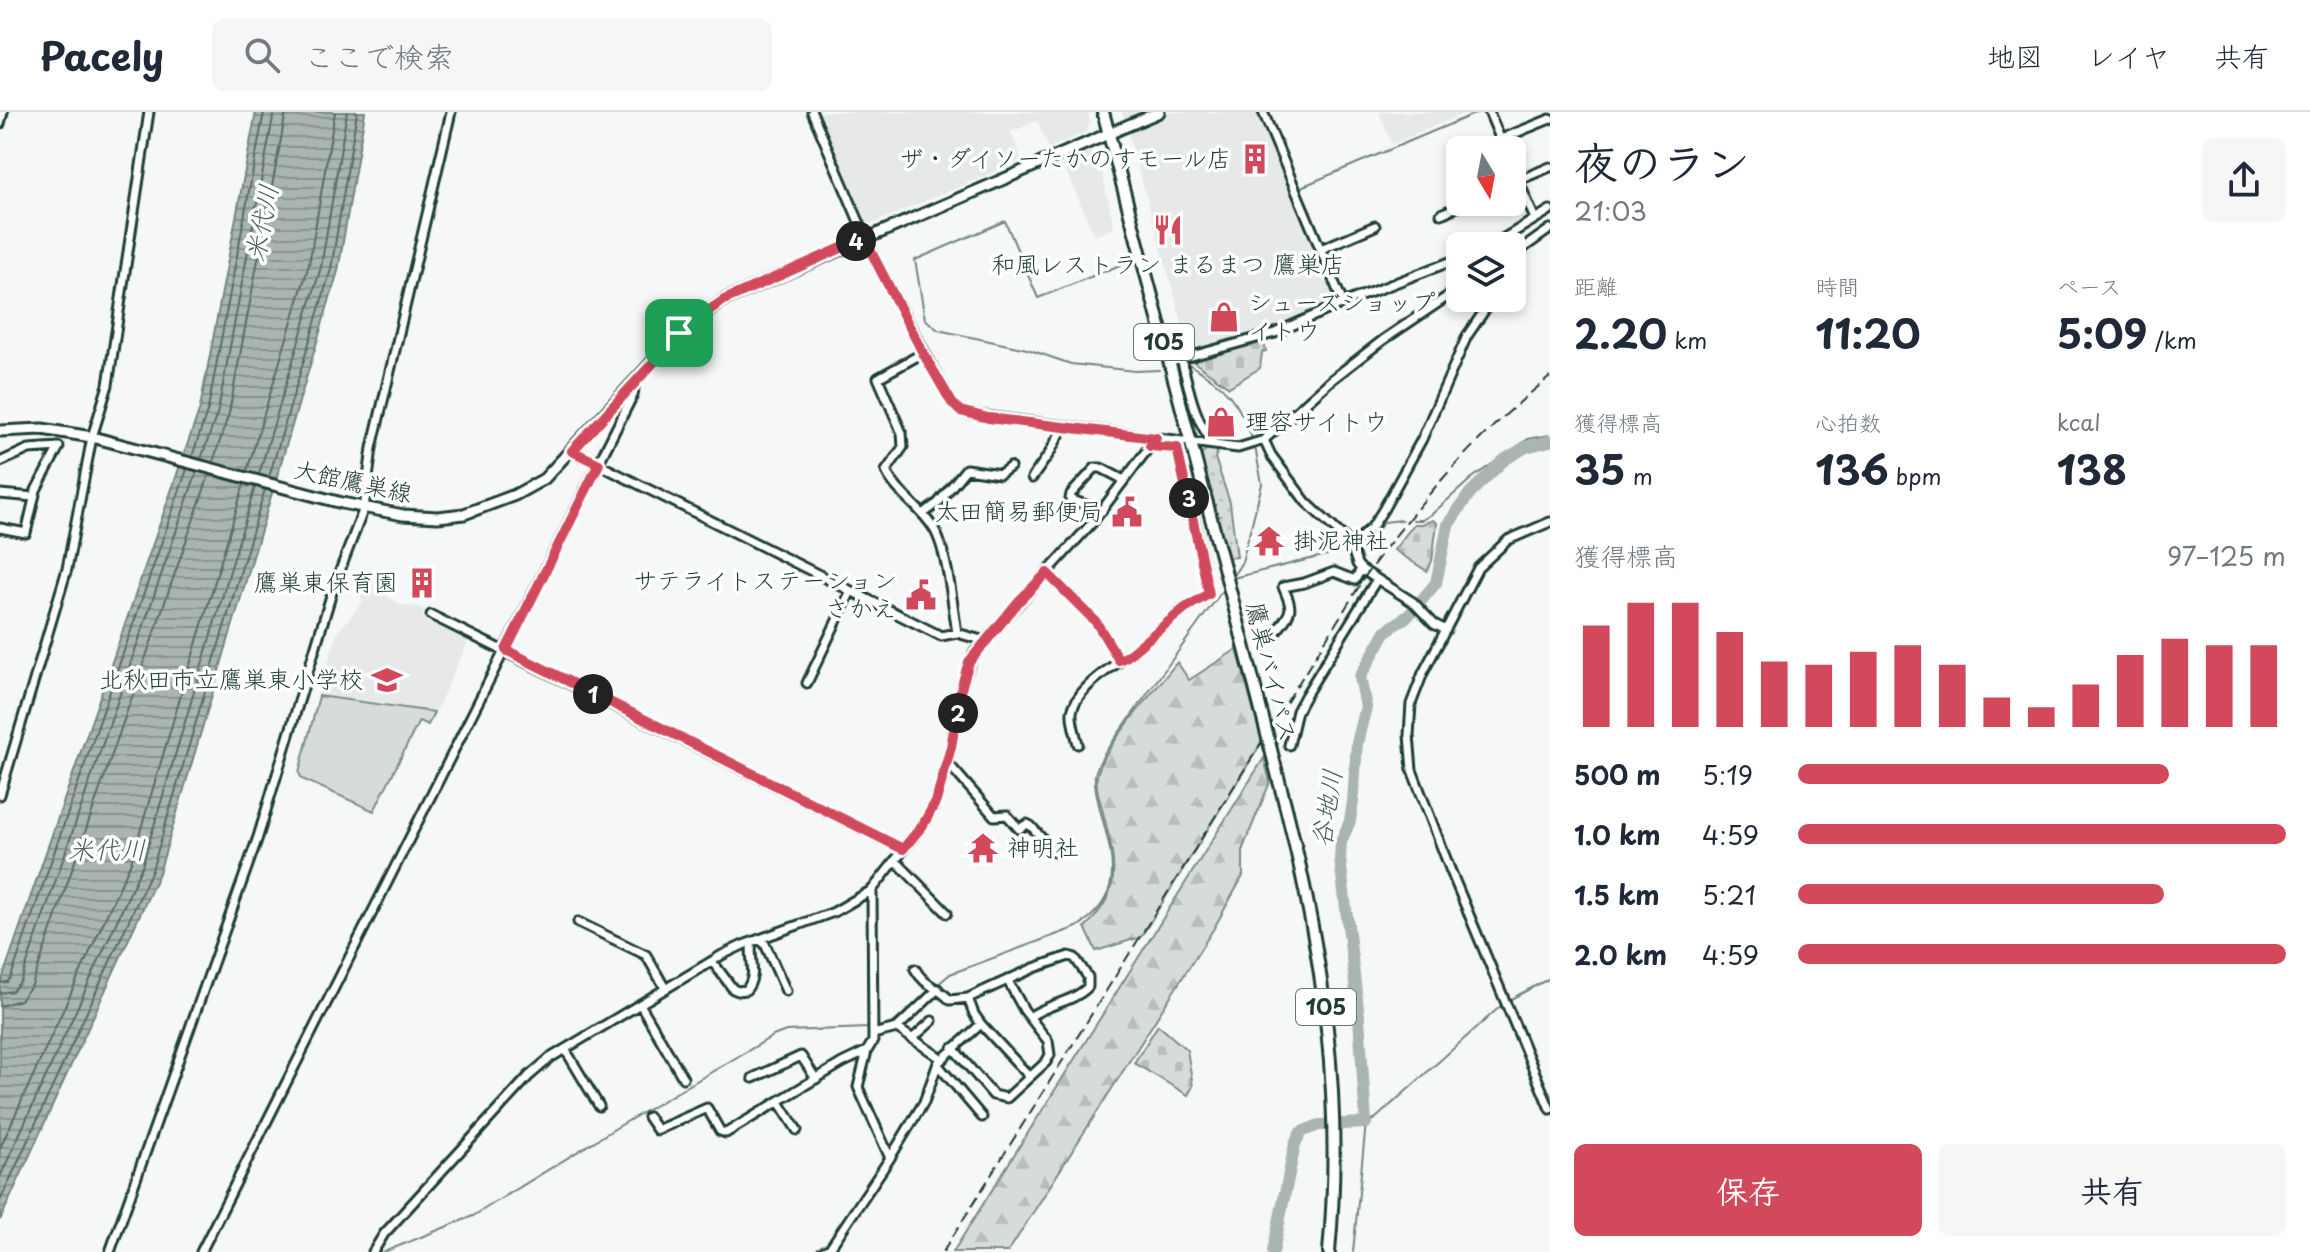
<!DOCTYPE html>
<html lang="ja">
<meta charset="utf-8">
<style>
body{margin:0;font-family:"Playpen Sans","Klee One",sans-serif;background:#f6f6f7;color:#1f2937;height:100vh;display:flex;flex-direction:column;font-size:30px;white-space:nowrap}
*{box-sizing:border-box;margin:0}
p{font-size:26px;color:#747a83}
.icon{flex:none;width:44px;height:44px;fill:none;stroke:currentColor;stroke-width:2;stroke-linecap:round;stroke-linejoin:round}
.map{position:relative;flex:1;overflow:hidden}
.drawer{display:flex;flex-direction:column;background:#fff;width:760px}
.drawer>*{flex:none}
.needle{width:52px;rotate:170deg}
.fabs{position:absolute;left:1446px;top:24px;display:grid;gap:16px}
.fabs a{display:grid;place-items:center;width:80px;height:80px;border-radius:12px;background:#fff;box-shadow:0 4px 12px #0003;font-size:40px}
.pin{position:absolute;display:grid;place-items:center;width:68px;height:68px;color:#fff;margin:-34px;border-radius:16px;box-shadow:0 4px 12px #0006}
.km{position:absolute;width:40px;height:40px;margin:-20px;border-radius:50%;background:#222;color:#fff;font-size:22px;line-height:40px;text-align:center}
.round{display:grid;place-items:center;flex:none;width:84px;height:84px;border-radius:12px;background:#f6f6f7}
.summary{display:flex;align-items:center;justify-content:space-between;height:136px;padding:0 24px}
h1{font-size:44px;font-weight:700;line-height:60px}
.figures{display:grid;grid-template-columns:repeat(3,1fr);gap:12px;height:136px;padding:8px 24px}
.figures div{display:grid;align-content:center}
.figures b{font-size:40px;font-weight:700}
.figures small{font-size:22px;font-weight:400}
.figures p{font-size:22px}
.chart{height:224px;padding:16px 24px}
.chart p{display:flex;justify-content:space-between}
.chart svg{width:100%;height:144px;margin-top:8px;stroke:#d1495b;stroke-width:6}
.action{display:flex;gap:16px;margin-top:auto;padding:16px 24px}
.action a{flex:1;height:92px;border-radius:12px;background:#d1495b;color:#fff;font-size:32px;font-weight:700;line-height:92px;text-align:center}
.action a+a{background:#f6f6f7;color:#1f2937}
ul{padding:0 24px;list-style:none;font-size:26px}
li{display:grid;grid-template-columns:128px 96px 1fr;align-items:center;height:60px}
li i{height:20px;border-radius:10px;background:#d1495b}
header{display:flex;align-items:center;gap:48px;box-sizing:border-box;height:112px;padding:0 40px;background:#fff;border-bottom:2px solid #e0e1e3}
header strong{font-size:38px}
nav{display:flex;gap:44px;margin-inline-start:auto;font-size:28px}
.search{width:560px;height:72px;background:#f6f6f7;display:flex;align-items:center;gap:20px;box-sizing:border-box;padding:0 28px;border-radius:12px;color:#747a83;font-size:30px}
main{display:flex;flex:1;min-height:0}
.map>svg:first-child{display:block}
</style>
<header>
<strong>Pacely</strong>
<div class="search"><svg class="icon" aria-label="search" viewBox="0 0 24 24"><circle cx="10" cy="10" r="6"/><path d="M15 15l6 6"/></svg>ここで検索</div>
<nav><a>地図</a><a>レイヤ</a><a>共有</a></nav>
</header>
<main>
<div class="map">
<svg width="1550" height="1140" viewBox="0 0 1550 1140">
<defs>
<pattern id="grass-dots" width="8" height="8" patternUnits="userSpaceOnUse" patternTransform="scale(2)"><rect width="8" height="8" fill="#d6dcdb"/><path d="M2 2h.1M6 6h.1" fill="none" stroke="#b7bebd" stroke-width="1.8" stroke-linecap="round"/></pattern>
<pattern id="forest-firs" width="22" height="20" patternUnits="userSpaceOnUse" patternTransform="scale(2)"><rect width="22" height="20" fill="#d6dcdb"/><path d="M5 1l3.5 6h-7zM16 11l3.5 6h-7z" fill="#b7bebd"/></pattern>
<pattern id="cemetery-stones" width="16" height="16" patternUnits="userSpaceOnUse" patternTransform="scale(2)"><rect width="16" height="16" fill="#d6dcdb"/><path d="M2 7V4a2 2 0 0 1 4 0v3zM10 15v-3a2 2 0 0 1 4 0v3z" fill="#b7bebd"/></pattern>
<pattern id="water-rules" width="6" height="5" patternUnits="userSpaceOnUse" patternTransform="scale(2)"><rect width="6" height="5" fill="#aab5b1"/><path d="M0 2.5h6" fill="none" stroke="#8a9491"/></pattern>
</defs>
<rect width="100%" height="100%" fill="#f6f7f7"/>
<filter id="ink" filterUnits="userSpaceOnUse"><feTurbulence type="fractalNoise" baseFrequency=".0125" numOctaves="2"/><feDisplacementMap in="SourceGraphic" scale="16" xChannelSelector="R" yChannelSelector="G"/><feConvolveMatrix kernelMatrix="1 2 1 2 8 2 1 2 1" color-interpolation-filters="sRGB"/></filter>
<g filter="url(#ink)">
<path fill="#e6e9e8" d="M 817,0 L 1088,0 L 1090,10 L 1086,20 L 1049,36 L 1037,9 L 1011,20 L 1022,48 L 864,115 Z
M 1122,0 L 1263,0 L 1343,191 L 1240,227 L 1190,238 Z
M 1379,0 L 1467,0 L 1392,32 Z
M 1090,36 L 1092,43 L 1099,46 L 1114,116 L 1095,124 L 1061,48 Z
M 372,472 L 400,493 L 423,496 L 423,507 L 470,525 L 429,614 L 420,611 L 374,700 L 302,667 L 298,661 L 300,647 L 337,521 L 363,489 L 360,484 Z"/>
<path fill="url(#grass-dots)" stroke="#7a8c88" stroke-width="2" d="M 1207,336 L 1218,338 L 1215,346 L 1230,391 L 1237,445 L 1226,446 L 1200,344 Z"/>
<path fill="url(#forest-firs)" stroke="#7a8c88" stroke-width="2" d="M 1237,537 L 1262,630 L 1141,825 L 1096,839 L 1085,815 C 1127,776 1113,744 1102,696 C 1099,685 1094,671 1098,660 C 1106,632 1158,575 1177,550 L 1189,568 Z
M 1264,646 L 1270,670 L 1243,736 L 1243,764 L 1214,816 L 1008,1140 L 953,1140 Z"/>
<path fill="url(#cemetery-stones)" stroke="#7a8c88" stroke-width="2" d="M 1263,228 L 1266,239 L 1262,240 L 1260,256 L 1229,275 L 1195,251 L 1198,244 Z
M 1433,408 L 1437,411 L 1432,449 L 1427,459 L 1394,438 L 1414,412 L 1422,412 Z
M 1158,913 L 1187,938 L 1193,974 L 1188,983 L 1134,951 Z"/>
<path fill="#d6dcdb" stroke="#7a8c88" stroke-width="2" d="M 319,584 L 434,600 L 428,613 L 419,609 L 374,699 L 302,667 L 299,661 Z"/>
<path fill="url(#water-rules)" stroke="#72857f" stroke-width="2" d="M 256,0 L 365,0 L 338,159 L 159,761 L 0,1108 L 0,873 L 200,296 Z"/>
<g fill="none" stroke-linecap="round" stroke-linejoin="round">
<path stroke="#576d66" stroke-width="2" d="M 192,345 L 208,297 L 264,0
M 201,347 L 218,299 L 274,0
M 213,350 L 229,301 L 286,0
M 247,359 L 309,152 L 335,0
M 259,362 L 321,155 L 347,0
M 269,365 L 331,157 L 357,0
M 0,871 L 7,870 L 11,865 L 187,357
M 0,881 L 12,879 L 21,869 L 197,359
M 0,894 L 20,888 L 32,873 L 209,363
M 0,1036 L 131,750 L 244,372
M 0,1065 L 142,754 L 255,375
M 0,1089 L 152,758 L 265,377"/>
<path stroke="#72857f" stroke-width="2" d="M 1301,75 L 1479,0
M 1130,149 L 1038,186 L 1005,109 L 915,148 L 925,207 L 938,218 L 1027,237 L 1071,252 L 1135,259 L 1159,258
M 1190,253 C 1225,273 1240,290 1253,329
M 1413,408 L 1422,408 L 1432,402 L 1472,366 L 1528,327 L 1550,323
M 1233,466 L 1347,438 L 1375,422 L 1384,410 L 1402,408
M 1231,467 L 1242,450 L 1262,372 L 1255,335
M 937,873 L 950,862 L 1077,815 C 1129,782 1111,742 1099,693 C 1097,684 1094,673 1095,663 C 1096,655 1102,647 1105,640 L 1225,475
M 1509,888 L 1550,866
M 876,916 L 893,911 L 932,877
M 384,1140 L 473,1104 L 616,1016 L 773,924 L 786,919 L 869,916
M 1353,1140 L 1366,1011 L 1375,1007 L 1503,892"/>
<path stroke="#aab5b1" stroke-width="12" d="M 1273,1140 L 1295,1032 L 1301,1020 L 1319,1013 L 1366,1011 L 1359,905 L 1340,747 L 1341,730 L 1350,709 L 1353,690 L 1357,631 L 1366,595 L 1360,565 L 1386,519 L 1409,503 L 1436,471 L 1448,413 L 1470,381 L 1504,348 L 1526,335 L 1550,329"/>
<g stroke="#1f3d34" stroke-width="13">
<path id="minor" d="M 812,0 L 878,154 L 952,291 L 960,299 L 969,302 L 1238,336 L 1264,328 L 1330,269 L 1383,228 L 1460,176
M 1263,0 L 1343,191
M 1489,0 L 1505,38
M 0,12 L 3,0
M 1501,27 L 1550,7
M 1512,54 L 1535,107
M 1512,71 L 1550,55
M 1441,102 L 1468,90
M 1491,134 L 1550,98
M 1321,137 L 1375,114
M 1512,144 L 1550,117
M 1512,159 L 1522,139
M 923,241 L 878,266 L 902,321 L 903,335 L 886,359 C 896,381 921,395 934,417 C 947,438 953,495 957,521
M 1181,246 C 1189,276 1194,308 1214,332
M 1170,250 L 1275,221 L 1343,191 L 1460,146
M 1264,328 L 1271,343 L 1306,390 L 1350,431 L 1357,452 L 1361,457 L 1413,490 L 1434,512 L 1446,518
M 572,339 L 941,524 L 957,521 L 985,529
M 0,350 L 29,337 L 59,335 L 36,378 L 26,421 L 0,416
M 1032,366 L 1049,342 L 1064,314
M 0,382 L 34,385
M 1102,399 L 1070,387 L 1071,382 L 1095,356 L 1101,356 L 1124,368
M 923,402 L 938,391 L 966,357 L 1000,362 L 1010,355
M 1550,410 L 1508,428 L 1478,456 L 1423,561 L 1411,592 L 1409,623 L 1412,658 L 1450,757 L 1550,997
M 1350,431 L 1361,425 L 1372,415 L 1383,398 L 1422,327 L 1467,224 L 1493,186
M 1047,461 L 1096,510 L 1119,548 L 1126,545 L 1185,496 L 1209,482 L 1180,340 C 1173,331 1160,334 1150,334
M 431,503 L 903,737
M 1276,520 C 1292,499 1294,499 1283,475 L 1304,471 L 1334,460 L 1355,468 L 1361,457
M 807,571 L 851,479
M 1078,632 C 1076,623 1071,610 1072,600 C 1076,578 1105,560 1121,548
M 1289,633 L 1297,599 L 1305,584 L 1377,467
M 947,650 L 994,704 L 1007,703 L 1019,717 L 1027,712 L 1031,714 L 1054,740
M 0,683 L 67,457 L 92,325 L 108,273 L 149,0
M 895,748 L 947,801
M 578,810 L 646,843 L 665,876
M 759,827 L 765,832 L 786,879
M 712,849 L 733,877 L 738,879 L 746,878 C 759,862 748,847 752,830
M 915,857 C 926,876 936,873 950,888 L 968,886
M 640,892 L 683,966
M 981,912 L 1029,964
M 897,916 L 938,877
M 873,922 L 897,916 L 942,947
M 912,927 L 932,909
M 953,936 L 993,983 L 1007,986 L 1046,950 L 1050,943 L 1048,929 L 1024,898 L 1008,869
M 565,937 L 599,994
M 938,953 L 982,1005
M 753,966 L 801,944 L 816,967
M 779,990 L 797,1018
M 648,1005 L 657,1018 L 707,996 L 720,1019 L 726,1021 L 842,951 L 867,939
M 890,1046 L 924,990 L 938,951 L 981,912 L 974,902 L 968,886 L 1034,856 L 1069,844 L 1075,846 L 1088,865 L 1088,875 C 1073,890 1048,892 1031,904
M 110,1140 L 258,725 L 333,477 L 364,396 L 372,336 L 451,0
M 201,1140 L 633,283 L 635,270
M 373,1140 L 384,1122 L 529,964 L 550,946 L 722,843 L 743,833 L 834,800 L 872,778 L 923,713 L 936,689 L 951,635 L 962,573 L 974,541 L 1092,411 L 1156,326
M 822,1140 L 830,1136 L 890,1046 L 858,975 L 867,939 L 873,929 L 872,778"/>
</g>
<g stroke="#1f3d34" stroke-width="15">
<path id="major" d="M 0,319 L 42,317 L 92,325 L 342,391 L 403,403 L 438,405 L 464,402 L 515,383 L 544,367 L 679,221 L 724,188 L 1159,0"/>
</g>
<g stroke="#1f3d34" stroke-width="16">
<path id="highway" d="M 1103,0 L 1225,459
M 1287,700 C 1324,847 1343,988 1329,1140"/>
</g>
<use href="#minor" stroke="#fff" stroke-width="7"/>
<use href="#major" stroke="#fff" stroke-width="9"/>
<use href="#highway" stroke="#fff" stroke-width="10"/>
<path stroke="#1f3d34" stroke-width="2" stroke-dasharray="12 6" stroke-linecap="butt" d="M 943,1140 L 1368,460 C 1425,383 1474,326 1550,265"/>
<g stroke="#1f3d34" stroke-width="16" stroke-linecap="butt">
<path id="highway-bridge" d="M 1225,459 L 1287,700"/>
</g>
<use href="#highway-bridge" stroke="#fff" stroke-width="10"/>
</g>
</g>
<g fill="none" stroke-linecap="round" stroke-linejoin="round" filter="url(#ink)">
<g stroke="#fff" stroke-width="16">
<path id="route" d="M 864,126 L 923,241 L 952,291 L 960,299 L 988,306 L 1156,326 L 1150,334 L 1177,336 L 1209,482 L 1185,496 L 1126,545 L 1119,548 L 1096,510 L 1047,461 L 1019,489 L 969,550 L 962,573 L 951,635 L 936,689 L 923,713 L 903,737 L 506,538 L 599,352 L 572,339 L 689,212 L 724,188 Z"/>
</g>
<use href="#route" stroke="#d1495b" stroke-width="10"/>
</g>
<defs>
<g id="building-bare" transform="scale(2.4)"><path d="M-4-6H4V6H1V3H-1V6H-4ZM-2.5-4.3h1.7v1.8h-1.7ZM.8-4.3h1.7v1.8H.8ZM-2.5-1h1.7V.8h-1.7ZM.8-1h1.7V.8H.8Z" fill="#d1495b" stroke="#fff" stroke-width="2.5" paint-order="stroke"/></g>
<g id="restaurant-bare" transform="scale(2.4)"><path d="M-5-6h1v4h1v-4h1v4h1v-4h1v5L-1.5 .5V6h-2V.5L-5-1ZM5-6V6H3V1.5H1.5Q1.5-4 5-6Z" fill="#d1495b" stroke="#fff" stroke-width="2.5" paint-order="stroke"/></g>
<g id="shop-bare" transform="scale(2.4)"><path d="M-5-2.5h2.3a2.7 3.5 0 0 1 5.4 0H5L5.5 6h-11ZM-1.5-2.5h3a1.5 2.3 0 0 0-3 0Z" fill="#d1495b" stroke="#fff" stroke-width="2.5" paint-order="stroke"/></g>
<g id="civic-bare" transform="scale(2.4)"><path d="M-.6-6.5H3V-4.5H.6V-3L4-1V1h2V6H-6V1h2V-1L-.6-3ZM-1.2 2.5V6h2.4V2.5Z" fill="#d1495b" stroke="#fff" stroke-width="2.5" paint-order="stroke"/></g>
<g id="temple-bare" transform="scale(2.4)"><path d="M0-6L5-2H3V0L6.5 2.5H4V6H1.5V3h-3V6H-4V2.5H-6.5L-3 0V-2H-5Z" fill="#d1495b" stroke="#fff" stroke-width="2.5" paint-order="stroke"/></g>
<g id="school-bare" transform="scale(2.4)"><path d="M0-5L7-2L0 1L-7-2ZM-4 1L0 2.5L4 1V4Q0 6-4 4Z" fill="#d1495b" stroke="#fff" stroke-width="2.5" paint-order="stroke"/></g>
</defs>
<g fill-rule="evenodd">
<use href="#building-bare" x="1255" y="47"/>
<use href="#restaurant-bare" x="1168" y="118"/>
<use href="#shop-bare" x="1224" y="205"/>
<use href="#shop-bare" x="1221" y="310"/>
<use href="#civic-bare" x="1127" y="400"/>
<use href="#temple-bare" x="1269" y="429"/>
<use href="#building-bare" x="422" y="471"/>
<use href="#civic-bare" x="921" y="483"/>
<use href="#school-bare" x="387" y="568"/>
<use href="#temple-bare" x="983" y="736"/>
</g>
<g text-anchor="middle" stroke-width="7" stroke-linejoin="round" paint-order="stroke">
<g fill="#fff" stroke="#627771" stroke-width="2">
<rect x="1134" y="212" width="60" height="36" rx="6"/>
<rect x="1296" y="877" width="60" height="36" rx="6"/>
</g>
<g font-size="22" font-weight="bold" fill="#1f3d34">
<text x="1164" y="238">105</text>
<text x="1326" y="903">105</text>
</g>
<g font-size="24" fill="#1f3d34" stroke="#fff" text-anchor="end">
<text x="1231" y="55">ザ・ダイソーたかのすモール店</text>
<text x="1168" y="161" text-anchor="middle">和風レストラン まるまつ 鷹巣店</text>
<text x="1248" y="199" text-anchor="start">シューズショップ<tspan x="1248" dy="28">イトウ</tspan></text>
<text x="1245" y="318" text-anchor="start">理容サイトウ</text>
<text x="1103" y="408">太田簡易郵便局</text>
<text x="1293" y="437" text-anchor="start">掛泥神社</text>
<text x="897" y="477">サテライトステーション<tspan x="897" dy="28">さかえ</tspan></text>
<text x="398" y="479">鷹巣東保育園</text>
<text x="363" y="576">北秋田市立鷹巣東小学校</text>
<text x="1007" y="744" text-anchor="start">神明社</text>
</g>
<g font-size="24" fill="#1f3d34" stroke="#fff">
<text transform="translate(353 370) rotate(12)" y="8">大館鷹巣線</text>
<text transform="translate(1271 560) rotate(76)" y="8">鷹巣バイパス</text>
</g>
<g font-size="26" font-style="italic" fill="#49615a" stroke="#fff">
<text transform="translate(262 111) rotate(-79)" y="9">米代川</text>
<text transform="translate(1327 696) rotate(-81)" y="9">谷地川</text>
<text x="107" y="747">米代川</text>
</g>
</g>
</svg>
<div class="fabs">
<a><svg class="needle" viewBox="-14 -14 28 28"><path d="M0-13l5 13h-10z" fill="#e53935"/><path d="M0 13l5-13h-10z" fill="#747a83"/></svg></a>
<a><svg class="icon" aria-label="layers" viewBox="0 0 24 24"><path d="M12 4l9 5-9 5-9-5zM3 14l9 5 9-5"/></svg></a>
</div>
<div class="pin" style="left:679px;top:221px;background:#1e9e55"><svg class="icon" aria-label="arrive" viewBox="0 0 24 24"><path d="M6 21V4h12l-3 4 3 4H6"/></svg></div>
<b class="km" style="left:593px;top:582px">1</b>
<b class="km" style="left:958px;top:601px">2</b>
<b class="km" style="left:1189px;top:386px">3</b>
<b class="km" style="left:856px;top:129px">4</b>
</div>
<section class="drawer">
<div class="summary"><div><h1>夜のラン</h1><p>21:03</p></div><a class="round"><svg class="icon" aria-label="share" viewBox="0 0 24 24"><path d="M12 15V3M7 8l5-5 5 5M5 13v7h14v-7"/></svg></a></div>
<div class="figures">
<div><p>距離</p><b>2.20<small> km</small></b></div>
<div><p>時間</p><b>11:20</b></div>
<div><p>ペース</p><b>5:09<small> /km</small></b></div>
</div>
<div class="figures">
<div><p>獲得標高</p><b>35<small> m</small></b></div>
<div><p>心拍数</p><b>136<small> bpm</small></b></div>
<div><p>kcal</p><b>138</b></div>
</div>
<div class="chart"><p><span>獲得標高</span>97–125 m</p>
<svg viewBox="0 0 160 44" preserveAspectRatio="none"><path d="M5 44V13M15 44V6M25 44V6M35 44V15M45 44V24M55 44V25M65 44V21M75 44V19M85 44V25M95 44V35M105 44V38M115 44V31M125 44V22M135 44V17M145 44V19M155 44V19"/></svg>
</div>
<ul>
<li><b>500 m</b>5:19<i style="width:76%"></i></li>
<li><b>1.0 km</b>4:59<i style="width:100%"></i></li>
<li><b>1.5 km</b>5:21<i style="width:75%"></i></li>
<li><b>2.0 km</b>4:59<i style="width:100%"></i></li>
</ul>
<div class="action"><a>保存</a><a>共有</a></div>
</section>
</main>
